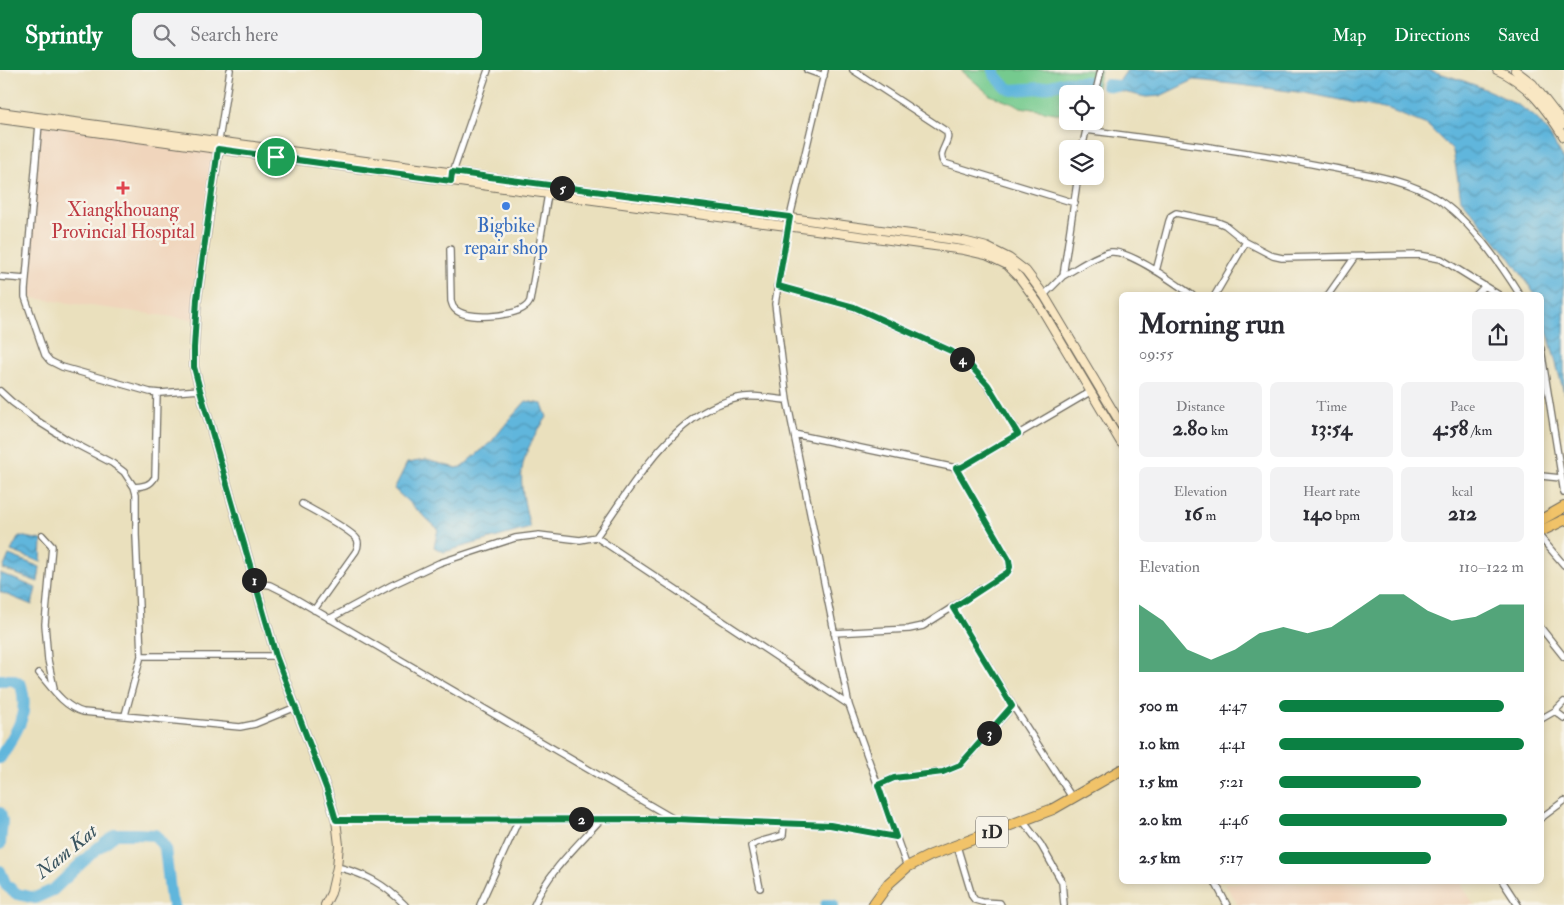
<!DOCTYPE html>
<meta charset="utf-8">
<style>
body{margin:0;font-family:"IM FELL Double Pica",serif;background:#f2f2f3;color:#2b2b33;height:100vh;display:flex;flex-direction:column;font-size:19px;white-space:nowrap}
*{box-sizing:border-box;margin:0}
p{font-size:16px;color:#7c7c81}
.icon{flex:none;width:28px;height:28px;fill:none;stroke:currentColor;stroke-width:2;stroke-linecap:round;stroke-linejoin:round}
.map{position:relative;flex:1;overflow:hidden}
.details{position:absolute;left:1119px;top:222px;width:425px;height:592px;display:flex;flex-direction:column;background:#fff;border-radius:8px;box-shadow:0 2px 8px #0003}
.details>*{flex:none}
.fabs{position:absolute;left:1059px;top:15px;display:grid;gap:10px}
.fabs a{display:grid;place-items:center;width:45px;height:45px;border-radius:8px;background:#fff;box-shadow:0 2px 8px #0003;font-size:25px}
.pin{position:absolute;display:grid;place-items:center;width:42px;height:42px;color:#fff;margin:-21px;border:2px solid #fff;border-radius:50%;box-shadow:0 1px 5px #0007}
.km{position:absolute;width:25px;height:25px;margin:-12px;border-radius:50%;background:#222;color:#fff;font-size:14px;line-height:25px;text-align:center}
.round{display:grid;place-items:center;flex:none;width:52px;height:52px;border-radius:8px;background:#f2f2f3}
.headline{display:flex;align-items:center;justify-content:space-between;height:85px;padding:0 20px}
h1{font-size:28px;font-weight:700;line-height:38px}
.figures{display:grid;grid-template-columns:repeat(3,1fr);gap:8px;height:85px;padding:5px 20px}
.figures div{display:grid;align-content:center;border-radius:8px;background:#f2f2f3;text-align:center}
.figures b{font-size:21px;font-weight:700}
.figures small{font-size:14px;font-weight:400}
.figures p{font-size:14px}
.chart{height:140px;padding:10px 20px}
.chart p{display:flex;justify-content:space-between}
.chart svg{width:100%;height:90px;margin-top:5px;fill:#0b8043;opacity:.7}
ul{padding:0 20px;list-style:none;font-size:16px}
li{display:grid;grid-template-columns:80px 60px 1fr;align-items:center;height:38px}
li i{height:12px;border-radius:6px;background:#0b8043}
header{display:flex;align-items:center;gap:30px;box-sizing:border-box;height:70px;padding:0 25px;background:#0b8043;color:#fff}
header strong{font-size:24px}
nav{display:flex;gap:28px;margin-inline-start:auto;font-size:18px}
.search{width:350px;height:45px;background:#f2f2f3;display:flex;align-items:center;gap:12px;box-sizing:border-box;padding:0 18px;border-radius:8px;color:#7c7c81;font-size:19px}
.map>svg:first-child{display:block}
</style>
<header>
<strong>Sprintly</strong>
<div class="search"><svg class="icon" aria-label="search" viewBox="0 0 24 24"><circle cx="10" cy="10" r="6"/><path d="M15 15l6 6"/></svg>Search here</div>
<nav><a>Map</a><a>Directions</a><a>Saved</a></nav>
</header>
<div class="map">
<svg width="1564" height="835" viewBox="0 0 1564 835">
<defs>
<pattern id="water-waves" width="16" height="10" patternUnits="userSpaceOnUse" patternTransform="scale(1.25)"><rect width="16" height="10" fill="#60b6dc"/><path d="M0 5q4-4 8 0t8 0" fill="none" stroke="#4f94b3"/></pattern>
</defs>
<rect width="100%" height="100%" fill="#f7f3e8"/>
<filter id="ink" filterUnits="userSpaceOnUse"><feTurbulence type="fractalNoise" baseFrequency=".02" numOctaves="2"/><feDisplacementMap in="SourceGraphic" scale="10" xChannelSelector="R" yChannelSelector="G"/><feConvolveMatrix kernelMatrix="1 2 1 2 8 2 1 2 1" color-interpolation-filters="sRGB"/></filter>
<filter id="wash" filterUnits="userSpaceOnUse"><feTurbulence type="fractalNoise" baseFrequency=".0096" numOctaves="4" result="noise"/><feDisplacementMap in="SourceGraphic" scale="20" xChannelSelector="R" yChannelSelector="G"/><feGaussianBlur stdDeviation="1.12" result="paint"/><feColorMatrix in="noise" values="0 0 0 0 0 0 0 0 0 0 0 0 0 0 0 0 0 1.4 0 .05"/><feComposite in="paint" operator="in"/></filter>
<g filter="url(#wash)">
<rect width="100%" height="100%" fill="#eae0bd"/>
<path fill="#f0d5bc" d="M 39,54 L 218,79 L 196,250 L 25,227 Z
M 1225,813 L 1461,813 L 1474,835 L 1238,835 Z"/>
<path fill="#75ca8e" stroke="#507a5c" d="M 961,0 L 1101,0 L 1095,24 L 1068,24 L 1067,45 L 1021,37 L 990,25 Z"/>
<path fill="url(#water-waves)" stroke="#467084" d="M 1127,0 L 1426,0 C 1456,6 1514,28 1536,48 C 1548,59 1556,77 1564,90 L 1564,323 L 1541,238 L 1541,225 L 1536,225 L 1510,188 L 1461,129 L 1453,81 L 1427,55 L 1389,40 L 1306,23 L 1207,11 L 1194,10 L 1160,26 L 1146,27 L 1119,21 L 1118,13 Z
M 526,331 L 542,334 L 547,347 C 515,394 518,405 530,458 L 444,482 L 434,477 L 438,459 L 394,419 L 407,393 L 426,390 L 456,398 L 462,397 L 492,371 L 509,350 Z
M 19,466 L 42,470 L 41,492 L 11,481 Z
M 9,485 L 40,497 L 38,512 L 3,499 Z
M 0,503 L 36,518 L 32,535 L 0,522 Z"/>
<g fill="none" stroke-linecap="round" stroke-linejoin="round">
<path stroke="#60b6dc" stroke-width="12" d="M 994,0 L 994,4 L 1006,17 L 1012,20 L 1042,18 L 1066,12 L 1090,12
M 1106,15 L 1118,16
M 0,610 L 13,610 L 21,615 C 30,647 15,663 0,688
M 0,743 L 2,751 L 0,774
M 0,801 L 6,815 L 17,824 L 35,828 L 53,820 L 94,781 L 116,764 L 136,764 L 155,765 L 165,778 L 171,830 L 174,835
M 826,835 L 833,835"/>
</g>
</g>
<g filter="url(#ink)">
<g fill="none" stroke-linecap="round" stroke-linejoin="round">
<g stroke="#6e6a5e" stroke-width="8">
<path id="street" d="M 807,0 L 824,6
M 853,0 L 946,61 C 953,72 935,81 944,93 L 1075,133
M 1095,25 L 1101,0
M 39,54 L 25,220 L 25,227 L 45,285 L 50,291 L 62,297 L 150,322 L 160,323 L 200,320
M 1086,60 C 1167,71 1247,81 1327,97 C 1365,104 1406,108 1439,130 C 1470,151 1500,193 1520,225
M 219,70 L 230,0
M 1082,79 L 1088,51
M 453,102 L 488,0
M 790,147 L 825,0
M 788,155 L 775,234 L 787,330 L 849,635 L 907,797
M 450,179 L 451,231 C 452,233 452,236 454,238 C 464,251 513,247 525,237 C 527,236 529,233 530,231 L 548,124
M 1156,201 L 1169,151 L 1171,146 L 1176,143 L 1215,151 L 1225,155 L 1246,172 L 1273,186 L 1282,188 L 1419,185 L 1441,189 L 1499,225
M 1063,206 C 1076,199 1097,184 1111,182 C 1130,180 1176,214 1192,225
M 0,207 L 26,209
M 777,216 L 853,237 L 951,281 L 968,293 L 987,315 L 1018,363
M 1044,225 L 1063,206 L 1078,106
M 1215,225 L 1246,172
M 1328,225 L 1354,188
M 1476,225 L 1485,216
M 1541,279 L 1564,423
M 0,321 L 12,332 L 39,352 L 66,369 L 112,393 L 124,402 L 134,417 L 136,424 L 136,465 L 141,586 L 125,645
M 794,364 L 956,398 L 962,397 L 1090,322
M 1541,406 L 1561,408
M 134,417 C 143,416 150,416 155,407 L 157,323
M 302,434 C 314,441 350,459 357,469 C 359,473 358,477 356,481 L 314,540
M 42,465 L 52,476 L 45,554 L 48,590 L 54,618
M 596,467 L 849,635
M 1541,468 L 1564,495
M 255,513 L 270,515 L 284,522 L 672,748
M 953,538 L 1013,636 L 1073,729
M 329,549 L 392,515 L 439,493 L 515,468 L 539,465 L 580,470 L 596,467 C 632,417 673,342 738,328 C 753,324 772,329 787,330
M 1541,558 L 1564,587
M 834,563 L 909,559 L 923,556 L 1008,502 L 1010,497 L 1009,490 L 956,398
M 141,586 L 276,586
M 39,603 C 51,617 64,637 83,642 L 240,657 L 255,654 L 296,637
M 1555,641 L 1564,648
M 1541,649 L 1555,641 L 1564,632
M 878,715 L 894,708 L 943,702 L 960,695 L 1013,636
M 1541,748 L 1564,731
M 336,750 L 674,749 L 830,755 L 896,767
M 1023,751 L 1041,775 L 1062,812 L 1064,835
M 957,776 L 972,826 L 975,830 L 982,832 L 1000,833 L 1001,835
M 337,797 C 366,804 384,814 405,835
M 1215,812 L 1227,835
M 1503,812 L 1518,835
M 760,818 L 751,776 C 758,770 774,769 783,765 L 784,754
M 480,835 L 519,749
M 534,835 C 549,801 576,777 601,749"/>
</g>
<g stroke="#6e6a5e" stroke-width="10">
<path id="secondary" d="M 1497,0 C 1528,13 1547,40 1564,67
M 1515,0 L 1533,14 L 1564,54
M 0,42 L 963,171 L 987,177 L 1009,188 L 1026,201 L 1044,225 L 1121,354
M 0,49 C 321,95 643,135 964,180 L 986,185 L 1007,195 L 1019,207 L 1038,233 L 1121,373
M 219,75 L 197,229 L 194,278 L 194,297 L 200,320 L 276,586 L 327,720 L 336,750 L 339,775 L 337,797 L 331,823 L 325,835"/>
</g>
<g stroke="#6e6a5e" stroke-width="12">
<path id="highway" d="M 1541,450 L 1564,437
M 1541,461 L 1564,450
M 873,835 L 889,813 L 907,797 L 931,785 L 1053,739 L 1121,700"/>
</g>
<use href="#street" stroke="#fff" stroke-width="5.5"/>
<use href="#secondary" stroke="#f9e7c3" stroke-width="8"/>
<use href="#highway" stroke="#f1c369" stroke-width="10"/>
</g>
</g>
<g fill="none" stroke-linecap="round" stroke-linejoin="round" filter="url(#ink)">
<g stroke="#fff" stroke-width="10">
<path id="route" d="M 218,79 L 451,111 L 452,102 L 790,147 L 778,216 L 854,237 L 951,281 L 968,293 L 988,315 L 1018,364 L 962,397 L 956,398 L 1009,490 L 1010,497 L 1008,502 L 953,538 L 1012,636 L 960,695 L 943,702 L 894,708 L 878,715 L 896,767 L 830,755 L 674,749 L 336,750 L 327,720 L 276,586 L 200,320 L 194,297 L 194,278 L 197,229 Z"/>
</g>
<use href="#route" stroke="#0b8043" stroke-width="6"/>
</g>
<path fill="#e0444e" stroke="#f7f3e8" stroke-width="2" d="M120.5 110.5h5v5h5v5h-5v5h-5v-5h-5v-5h5z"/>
<circle fill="#3f7fe0" stroke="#f7f3e8" stroke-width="2" cx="506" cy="136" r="5"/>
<g text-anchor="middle" stroke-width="5" stroke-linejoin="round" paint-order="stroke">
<rect fill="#f7f3e8" stroke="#686764" stroke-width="1" x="976" y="746.5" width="32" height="31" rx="4"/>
<g font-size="18" font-weight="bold" fill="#2b2b2b">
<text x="992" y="768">1D</text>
</g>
<g font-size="19" fill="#be3a42" stroke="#f7f3e8">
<text x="123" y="146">Xiangkhouang<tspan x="123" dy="22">Provincial Hospital</tspan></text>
</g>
<g font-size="19" fill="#366cbe" stroke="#f7f3e8">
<text x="506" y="162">Bigbike<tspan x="506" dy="22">repair shop</tspan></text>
</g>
<g font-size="20" font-style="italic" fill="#3b5560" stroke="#f7f3e8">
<text transform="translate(66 781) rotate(-39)" y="7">Nam Kat</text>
</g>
</g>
</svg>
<div class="fabs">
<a><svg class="icon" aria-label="locate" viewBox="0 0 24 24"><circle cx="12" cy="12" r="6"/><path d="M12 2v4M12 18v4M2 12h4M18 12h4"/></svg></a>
<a><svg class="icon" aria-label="layers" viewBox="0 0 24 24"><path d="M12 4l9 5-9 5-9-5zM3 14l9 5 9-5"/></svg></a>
</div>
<div class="pin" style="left:276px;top:87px;background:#1e9e55"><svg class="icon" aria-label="arrive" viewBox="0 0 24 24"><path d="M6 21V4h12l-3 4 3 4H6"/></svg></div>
<b class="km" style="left:254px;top:510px">1</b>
<b class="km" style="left:581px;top:749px">2</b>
<b class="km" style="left:989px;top:663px">3</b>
<b class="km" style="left:962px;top:289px">4</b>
<b class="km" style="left:562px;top:118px">5</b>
<section class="details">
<div class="headline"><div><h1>Morning run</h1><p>09:55</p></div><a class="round"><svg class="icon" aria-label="share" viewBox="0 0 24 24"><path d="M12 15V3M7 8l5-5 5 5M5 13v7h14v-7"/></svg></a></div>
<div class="figures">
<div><p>Distance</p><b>2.80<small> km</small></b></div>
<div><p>Time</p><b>13:54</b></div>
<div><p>Pace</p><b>4:58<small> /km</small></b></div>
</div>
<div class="figures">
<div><p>Elevation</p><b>16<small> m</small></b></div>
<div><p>Heart rate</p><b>140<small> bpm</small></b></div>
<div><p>kcal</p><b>212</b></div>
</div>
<div class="chart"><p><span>Elevation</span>110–122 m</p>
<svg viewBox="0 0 160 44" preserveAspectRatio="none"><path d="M0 44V11L10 19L20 33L30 38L40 33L50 25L60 22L70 25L80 22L90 14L100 6L110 6L120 14L130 19L140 17L150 11L160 11V44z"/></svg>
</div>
<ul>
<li><b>500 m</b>4:47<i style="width:92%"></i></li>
<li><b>1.0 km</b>4:41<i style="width:100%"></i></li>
<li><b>1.5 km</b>5:21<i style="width:58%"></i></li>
<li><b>2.0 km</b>4:46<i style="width:93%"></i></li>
<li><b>2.5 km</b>5:17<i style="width:62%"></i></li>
</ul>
</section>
</div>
